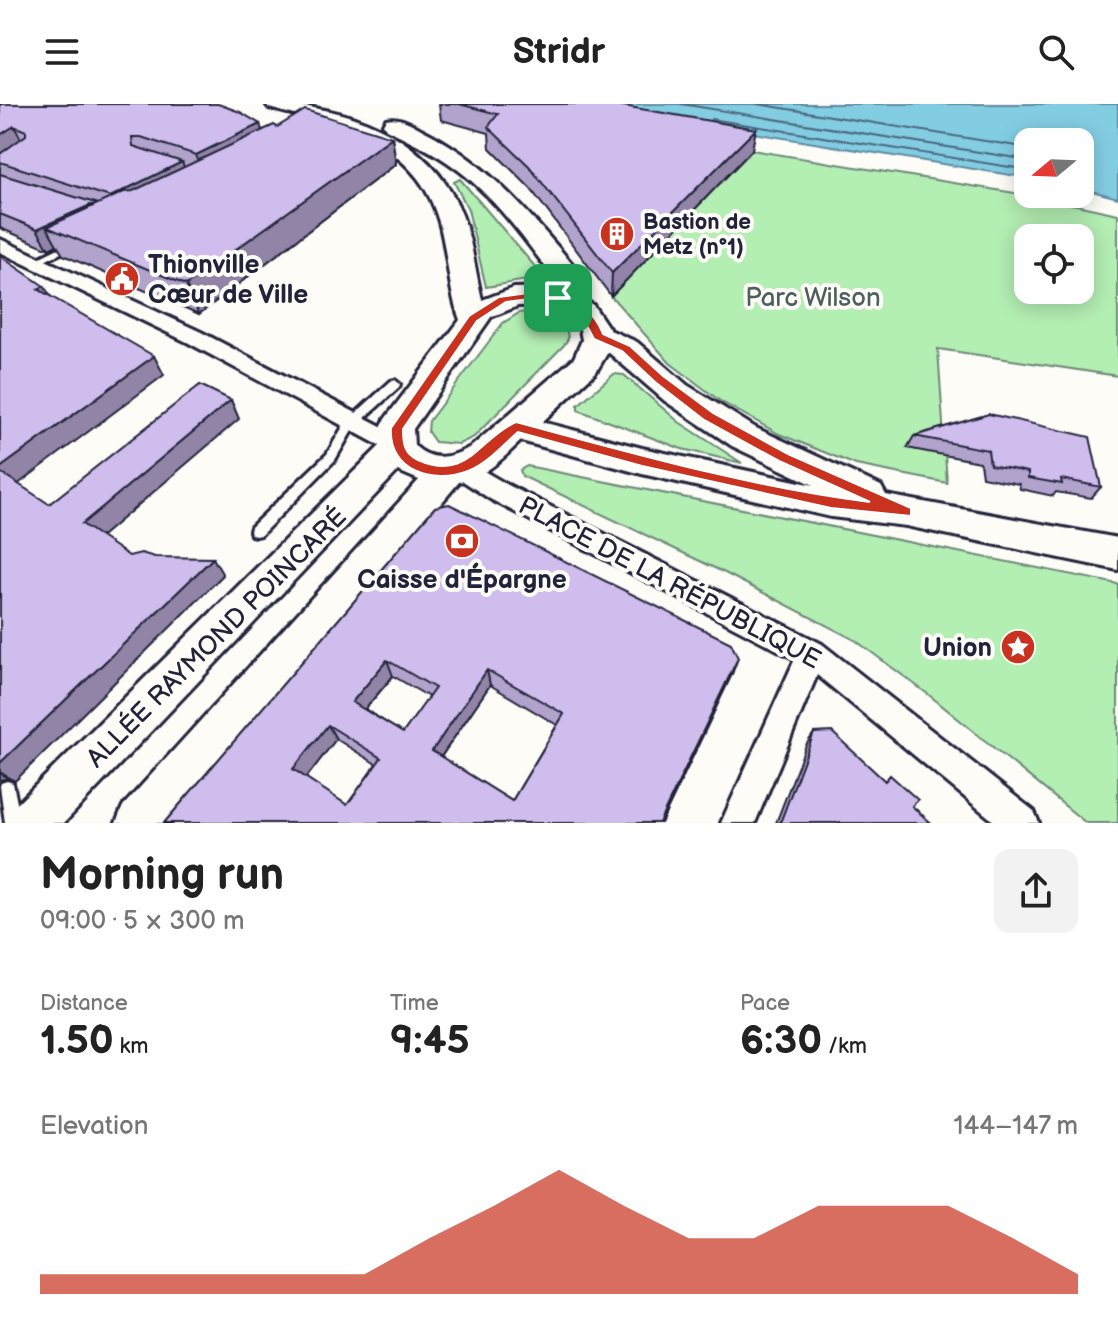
<!DOCTYPE html>
<meta charset="utf-8">
<style>
body{margin:0;font-family:"Balsamiq Sans",sans-serif;background:#f2f2f2;color:#222;height:100vh;display:flex;flex-direction:column;font-size:30px;white-space:nowrap}
*{box-sizing:border-box;margin:0}
p{font-size:26px;color:#767676}
.icon{flex:none;width:44px;height:44px;fill:none;stroke:currentColor;stroke-width:2;stroke-linecap:round;stroke-linejoin:round}
.map{position:relative;height:719px;overflow:hidden}
.drawer{display:flex;flex-direction:column;background:#fff;flex:1}
.drawer>*{flex:none}
.needle{width:52px;rotate:251deg}
.buttons{position:absolute;left:1014px;top:24px;display:grid;gap:16px}
.buttons a{display:grid;place-items:center;width:80px;height:80px;border-radius:16px;background:#fff;box-shadow:0 4px 20px #0003;font-size:40px}
.pin{position:absolute;display:grid;place-items:center;width:68px;height:68px;color:#fff;margin:-34px;border-radius:16px;box-shadow:0 4px 12px #0006}
.round{display:grid;place-items:center;flex:none;width:84px;height:84px;border-radius:16px;background:#f2f2f2}
.overview{display:flex;align-items:center;justify-content:space-between;height:136px;padding:0 40px}
h1{font-size:44px;font-weight:800;line-height:60px}
.stats{display:grid;grid-template-columns:repeat(3,1fr);gap:12px;height:136px;padding:8px 40px}
.stats div{display:grid;align-content:center}
.stats b{font-size:40px;font-weight:800}
.stats small{font-size:22px;font-weight:400}
.stats p{font-size:22px}
.chart{height:224px;padding:16px 40px}
.chart p{display:flex;justify-content:space-between}
.chart svg{width:100%;height:144px;margin-top:8px;fill:#c8321e;opacity:.7}
header{display:flex;justify-content:space-between;align-items:center;height:104px;padding:0 40px;background:#fff;font-size:36px;font-weight:800}
.map>svg:first-child{display:block}
</style>
<header><svg class="icon" aria-label="menu" viewBox="0 0 24 24"><path d="M4 6h16M4 12h16M4 18h16"/></svg>Stridr<svg class="icon" aria-label="search" viewBox="0 0 24 24"><circle cx="10" cy="10" r="6"/><path d="M15 15l6 6"/></svg></header>
<div class="map">
<svg width="1118" height="719" viewBox="0 0 1118 719">
<rect width="100%" height="100%" fill="#fdfcf7"/>
<filter id="ink" filterUnits="userSpaceOnUse"><feTurbulence type="fractalNoise" baseFrequency=".0125" numOctaves="2"/><feDisplacementMap in="SourceGraphic" scale="16" xChannelSelector="R" yChannelSelector="G"/><feConvolveMatrix kernelMatrix="1 2 1 2 8 2 1 2 1" color-interpolation-filters="sRGB"/></filter>
<g filter="url(#ink)">
<path fill="#b3eeb3" stroke="#6a8877" stroke-width="2" fill-rule="evenodd" d="M 752,46 L 1039,93 L 1118,110 L 1118,272 L 938,245 L 947,379 L 856,361 L 779,330 L 720,297 L 670,259 L 611,192 ZM 1028,134 L 1080,134 L 1080,186 L 1028,186 Z
M 460,75 L 537,165 L 539,174 L 486,183 L 468,105 L 454,78 Z
M 538,206 L 556,211 L 566,220 L 568,235 L 564,241 L 474,333 L 459,340 L 435,338 L 428,328 L 429,317 L 503,219 L 519,209 Z
M 614,270 L 624,271 L 679,318 L 742,359 L 682,345 L 578,306 L 578,301 Z
M 527,362 L 1118,480 L 1118,719 L 1086,719 L 929,591 L 855,536 L 723,468 L 522,372 L 520,366 Z"/>
<path fill="#83cde3" stroke="#5c89a0" stroke-width="2" d="M 576,0 L 1118,0 L 1118,94 L 1080,84 L 1080,38 L 1028,38 L 1028,74 Z"/>
<g fill="none" stroke-linecap="round" stroke-linejoin="round">
<path stroke="#49667e" stroke-width="2" d="M 681,0 L 1028,56
M 757,0 L 1028,44
M 711,15 L 1028,66"/>
<g stroke="#22223b" stroke-width="6">
<path id="lane" d="M 75,136 L 80,139 L 78,141 L 38,160 L 32,160 L 30,158 Z
M 395,276 L 400,280 L 399,283 L 353,325 L 335,356 L 261,431 L 256,432 L 251,431 L 250,427 L 251,423 L 327,350 L 345,319 L 391,277 Z
M 7,677 L 13,679 L 21,719 L 5,719 L 0,682 L 1,679 Z"/>
</g>
<g stroke="#22223b" stroke-width="6">
<path id="street" d="M 0,135 L 201,228 L 404,334 L 408,340 L 404,346 L 396,349 L 388,346 L 187,238 L 0,148 Z
M 463,355 L 508,381 L 822,540 L 1034,707 L 1039,719 L 996,719 L 817,571 L 755,719 L 721,719 L 795,555 L 490,395 L 454,371 L 451,364 L 454,357 Z"/>
</g>
<g stroke="#22223b" stroke-width="6">
<path id="secondary" d="M 266,0 C 343,0 428,30 460,106 C 472,134 475,166 482,196 L 514,184 L 547,183 L 550,169 C 520,129 489,86 447,58 C 428,45 407,35 386,25 L 383,20 L 386,15 C 399,12 410,19 421,25 C 486,57 528,108 574,162 L 578,168 L 573,190 L 593,201 L 610,226 L 637,238 L 687,281 L 756,324 L 881,382 L 886,391 L 1118,434 L 1118,466 L 906,422 L 831,413 L 642,370 L 521,337 C 503,354 485,373 459,378 L 171,719 L 116,719 L 123,702 L 419,376 L 398,367 L 64,719 L 8,719 L 15,702 L 381,341 L 381,324 L 385,315 L 460,216 C 448,185 448,150 439,118 C 417,36 340,24 269,4 ZM 546,201 L 563,207 L 579,220 L 582,236 L 574,254 L 472,342 C 452,354 432,359 414,341 L 413,325 L 491,213 L 518,202 ZM 608,248 L 665,297 L 732,342 L 814,381 L 642,344 L 542,318 L 596,268 Z"/>
</g>
<use href="#lane" fill="#fdfcf7" fill-rule="evenodd"/>
<use href="#street" fill="#fdfcf7" fill-rule="evenodd"/>
<use href="#secondary" fill="#fdfcf7" fill-rule="evenodd"/>
</g>
<path fill="#b2a3cc" stroke="#22223b" stroke-width="2" fill-rule="evenodd" d="M 0,0 L 262,26 L 277,23 L 392,33 L 396,60 L 199,210 L 63,151 L 57,141 L 49,145 L 0,124 Z
M 439,0 L 612,0 L 752,46 L 611,192 L 530,84 L 490,44 L 489,29 L 441,16 Z
M 989,310 L 1101,383 L 1091,394 L 1056,388 L 1053,392 L 1020,385 L 1019,380 L 982,373 L 980,358 L 907,344 L 914,332 Z
M 435,403 L 732,570 L 661,719 L 164,719 ZM 393,572 L 429,593 L 403,629 L 365,605 ZM 490,581 L 557,621 L 512,697 L 441,653 ZM 336,635 L 376,660 L 347,701 L 306,674 Z
M 814,629 L 912,702 L 931,719 L 776,719 L 806,641 Z"/>
<path fill="#9184a6" stroke="#22223b" stroke-width="2" d="M 260,20 L 266,39 L 203,70 L 196,51 Z
M 14,22 L 24,40 L 0,56 L 0,31 Z
M 756,25 L 752,46 L 611,192 L 612,169 Z
M 392,33 L 396,60 L 199,210 L 186,181 Z
M 182,58 L 189,76 L 110,93 Z
M 95,99 L 105,118 L 47,123 L 57,141 L 49,145 L 37,125 Z
M 44,182 L 56,201 L 38,185 Z
M 154,252 L 164,271 L 13,384 L 0,369 L 0,364 Z
M 231,296 L 239,315 L 96,437 L 82,420 Z
M 213,454 L 223,471 L 15,677 L 0,668 L 0,659 Z
M 738,554 L 732,570 L 661,719 L 659,719 Z
M 387,556 L 393,572 L 359,612 L 352,598 Z
M 487,566 L 490,581 L 436,660 L 432,647 Z
M 328,621 L 336,635 L 303,678 L 293,665 Z
M 0,669 L 8,674 L 0,676 Z"/>
<path fill="#cfbded" stroke="#22223b" stroke-width="2" fill-rule="evenodd" d="M 0,0 L 218,0 L 240,8 L 260,20 L 196,51 L 141,33 L 132,33 L 133,42 L 182,58 L 110,93 L 0,58 L 0,50 L 26,31 L 26,27 L 14,22 L 0,31 Z
M 459,0 L 612,0 L 756,25 L 612,169 L 529,62 L 488,23 L 498,10 Z
M 305,6 L 392,33 L 186,181 L 47,123 L 124,88 L 133,87 L 274,21 L 277,23 Z
M 0,70 L 95,99 L 37,125 L 0,110 Z
M 0,152 L 44,182 L 38,185 L 154,252 L 0,364 Z
M 200,281 L 231,296 L 82,420 L 129,452 L 141,449 L 155,453 L 213,454 L 0,659 L 0,368 L 49,400 Z
M 989,310 L 1090,333 L 1101,383 L 1061,375 L 1062,380 L 1028,374 L 1028,368 L 990,361 L 988,346 L 914,332 Z
M 449,400 L 731,539 L 738,554 L 659,719 L 164,719 L 435,403 ZM 387,556 L 435,584 L 403,629 L 352,598 ZM 487,566 L 564,610 L 512,697 L 432,647 ZM 328,621 L 381,654 L 347,701 L 293,665 Z
M 832,628 L 885,677 L 890,671 L 918,696 L 912,702 L 931,719 L 780,719 L 814,629 Z"/>
</g>
<path fill="#c8321e" stroke="#fff" stroke-width="2" fill-rule="evenodd" d="M 536,188 C 566,192 591,199 603,230 L 630,242 L 663,272 L 713,309 L 788,350 L 911,404 L 911,412 L 831,404 L 642,362 L 518,328 C 503,341 487,360 468,367 C 433,381 388,366 391,324 L 469,212 L 499,193 ZM 536,194 C 568,199 580,205 594,235 L 622,247 L 655,278 L 704,316 L 779,357 L 870,398 C 751,383 632,349 516,318 C 479,334 468,378 418,356 C 404,350 403,339 403,325 L 477,217 L 506,198 Z"/>
<defs>
<g id="building-disc" transform="scale(1.8)"><circle r="9.5" fill="#c8321e" stroke="#fdfcf7"/><path d="M-4-6H4V6H1V3H-1V6H-4ZM-2.5-4.3h1.7v1.8h-1.7ZM.8-4.3h1.7v1.8H.8ZM-2.5-1h1.7V.8h-1.7ZM.8-1h1.7V.8H.8Z" fill="#fff"/></g>
<g id="civic-disc" transform="scale(1.8)"><circle r="9.5" fill="#c8321e" stroke="#fdfcf7"/><path d="M-.6-6.5H3V-4.5H.6V-3L4-1V1h2V6H-6V1h2V-1L-.6-3ZM-1.2 2.5V6h2.4V2.5Z" fill="#fff"/></g>
<g id="bank-disc" transform="scale(1.8)"><circle r="9.5" fill="#c8321e" stroke="#fdfcf7"/><path d="M-6-4H6V4H-6ZM0-2.3a2.3 2.3 0 1 0 0 4.6a2.3 2.3 0 1 0 0-4.6Z" fill="#fff"/></g>
<g id="sight-disc" transform="scale(1.8)"><circle r="9.5" fill="#c8321e" stroke="#fdfcf7"/><path d="M0-6L1.8-2.2L6-1.7L2.9 1.2L3.7 5.4L0 3.3L-3.7 5.4L-2.9 1.2L-6-1.7L-1.8-2.2Z" fill="#fff"/></g>
</defs>
<g fill-rule="evenodd">
<use href="#building-disc" x="617" y="130"/>
<use href="#civic-disc" x="122" y="175"/>
<use href="#bank-disc" x="462" y="437"/>
<use href="#sight-disc" x="1018" y="543"/>
</g>
<g text-anchor="middle" stroke-width="8" stroke-linejoin="round" paint-order="stroke">
<g font-size="22" font-weight="bold" fill="#22223b" stroke="#fdfcf7" text-anchor="start">
<text x="643" y="125">Bastion de<tspan x="643" dy="25">Metz (n°1)</tspan></text>
</g>
<g font-size="26" font-weight="bold" fill="#22223b" stroke="#fdfcf7" text-anchor="start">
<text x="148" y="169">Thionville<tspan x="148" dy="30">Cœur de Ville</tspan></text>
<text x="462" y="484" text-anchor="middle">Caisse d'Épargne</text>
<text x="992" y="552" text-anchor="end">Union</text>
</g>
<g font-size="26" fill="#4e5f5f" stroke="#fdfcf7">
<text x="813" y="202">Parc Wilson</text>
</g>
<g font-size="26" fill="#22223b" stroke="#fdfcf7">
<text transform="translate(670 478) rotate(28)" y="9">PLACE DE LA RÉPUBLIQUE</text>
<text transform="translate(216 533) rotate(-45)" y="9">ALLÉE RAYMOND POINCARÉ</text>
</g>
</g>
</svg>
<div class="buttons">
<a><svg class="needle" viewBox="-14 -14 28 28"><path d="M0-13l5 13h-10z" fill="#e53935"/><path d="M0 13l5-13h-10z" fill="#767676"/></svg></a>
<a><svg class="icon" aria-label="locate" viewBox="0 0 24 24"><circle cx="12" cy="12" r="6"/><path d="M12 2v4M12 18v4M2 12h4M18 12h4"/></svg></a>
</div>
<div class="pin" style="left:558px;top:194px;background:#1e9e55"><svg class="icon" aria-label="arrive" viewBox="0 0 24 24"><path d="M6 21V4h12l-3 4 3 4H6"/></svg></div>
</div>
<section class="drawer">
<div class="overview"><div><h1>Morning run</h1><p>09:00 · 5 × 300 m</p></div><a class="round"><svg class="icon" aria-label="share" viewBox="0 0 24 24"><path d="M12 15V3M7 8l5-5 5 5M5 13v7h14v-7"/></svg></a></div>
<div class="stats">
<div><p>Distance</p><b>1.50<small> km</small></b></div>
<div><p>Time</p><b>9:45</b></div>
<div><p>Pace</p><b>6:30<small> /km</small></b></div>
</div>
<div class="chart"><p><span>Elevation</span>144–147 m</p>
<svg viewBox="0 0 160 44" preserveAspectRatio="none"><path d="M0 44V38L10 38L20 38L30 38L40 38L50 38L60 27L70 17L80 6L90 17L100 27L110 27L120 17L130 17L140 17L150 27L160 38V44z"/></svg>
</div>
</section>
